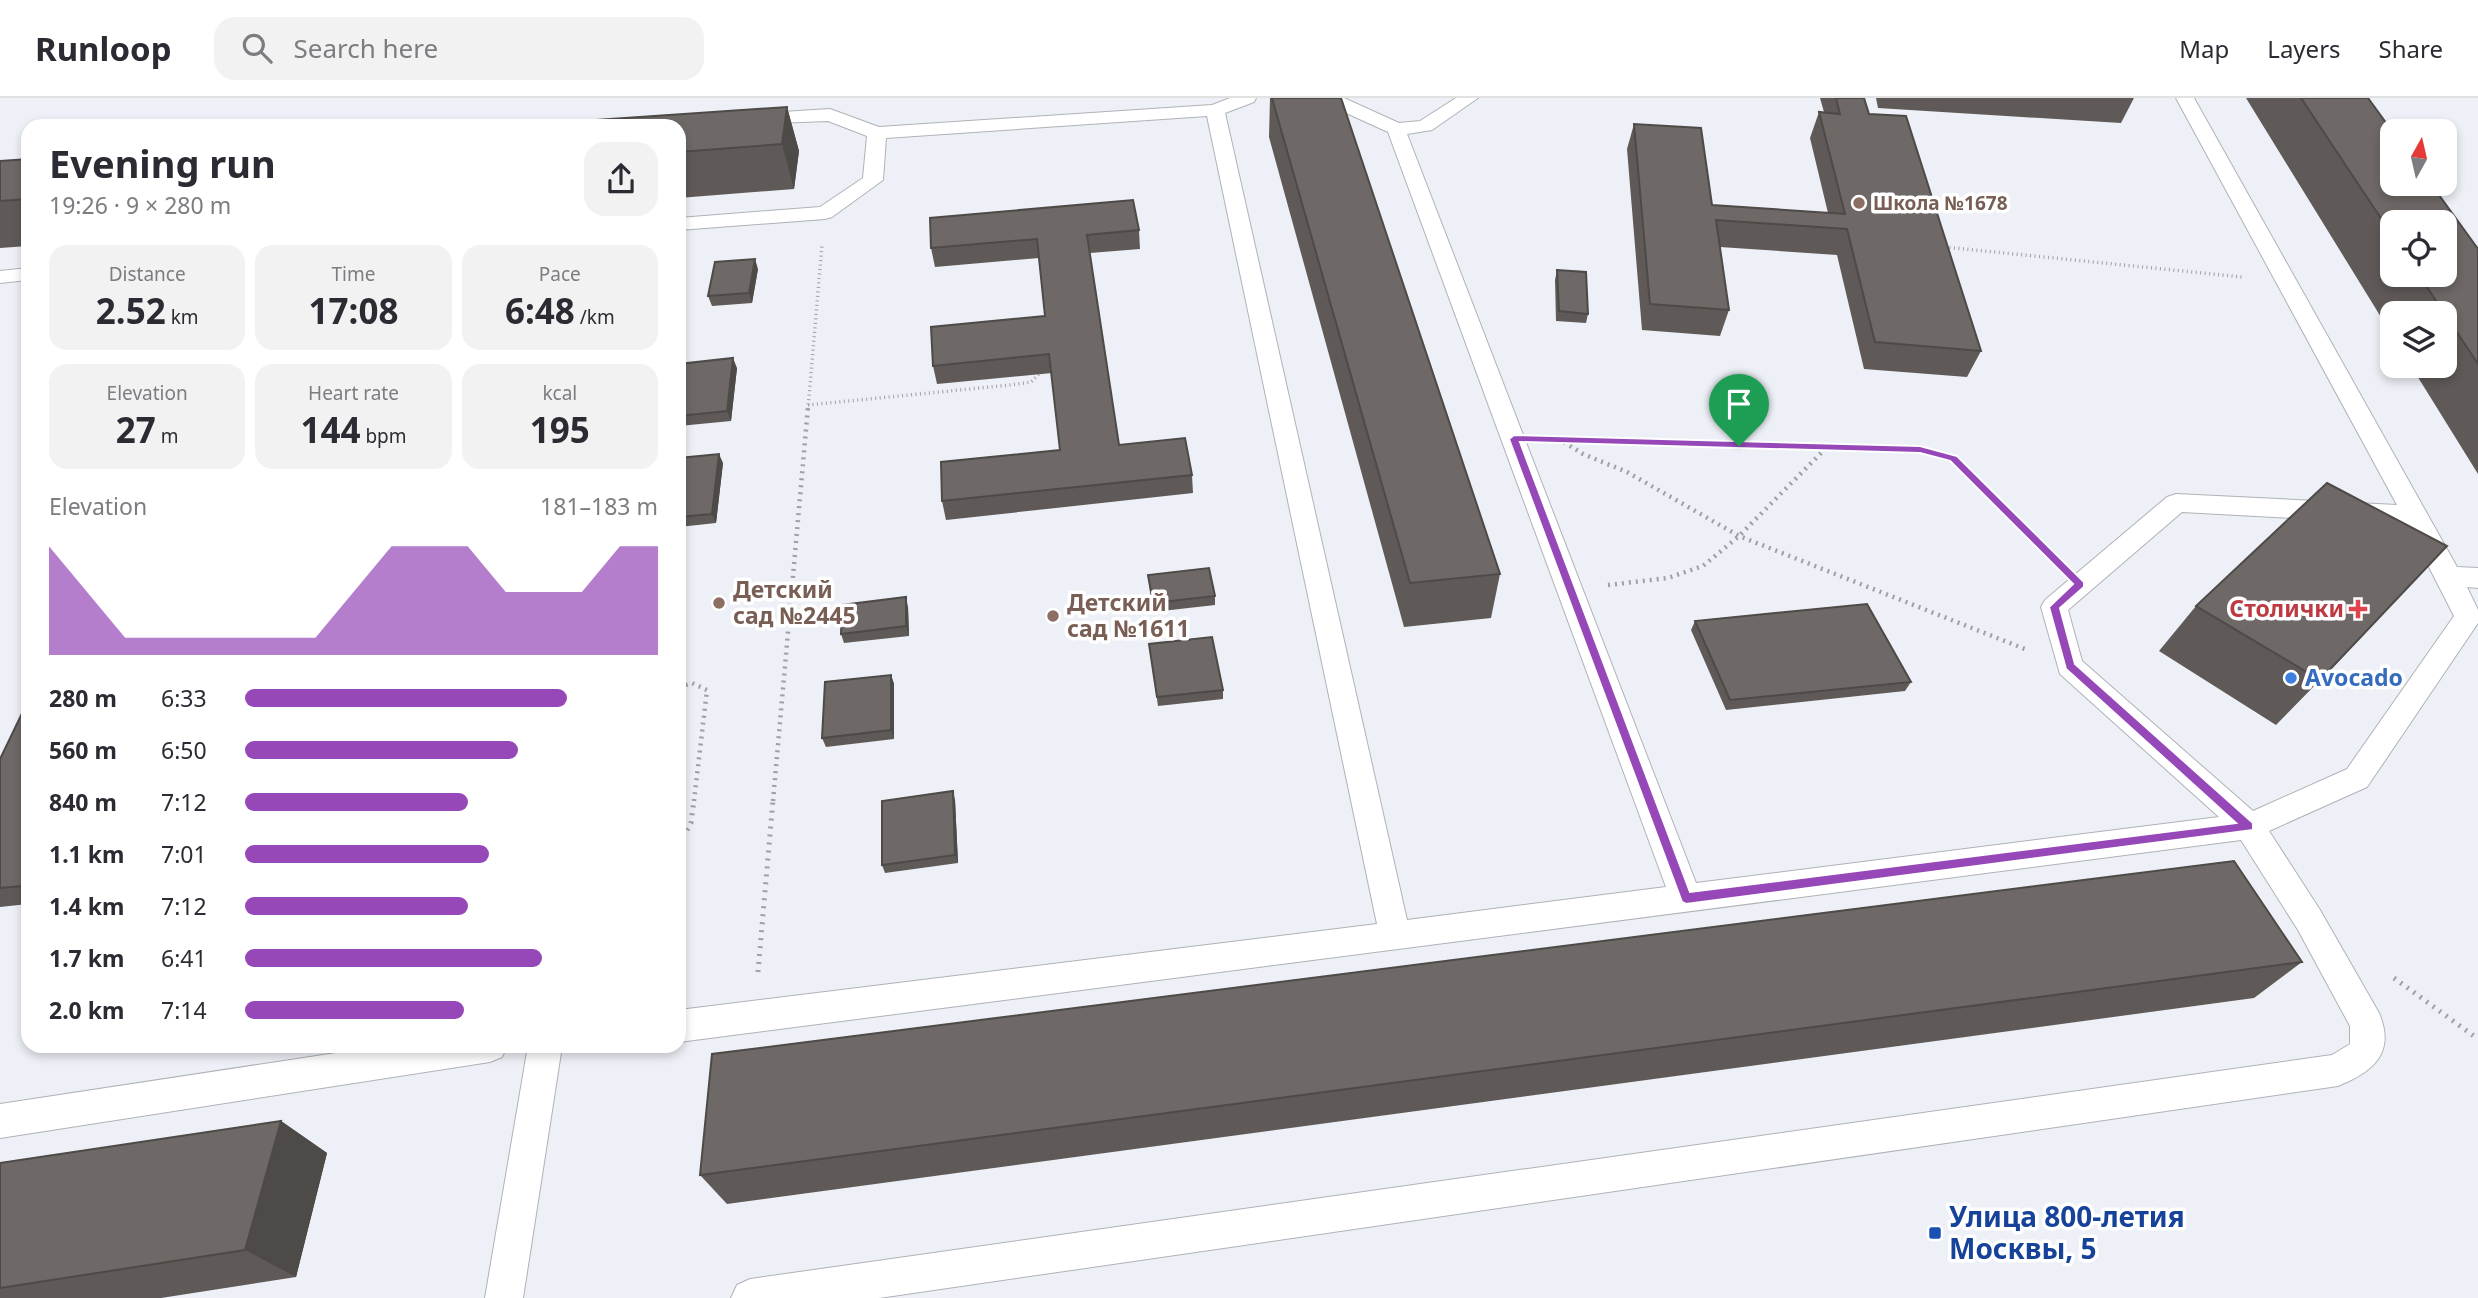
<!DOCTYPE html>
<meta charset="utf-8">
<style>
body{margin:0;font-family:"Noto Sans",sans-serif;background:#f2f2f3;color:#2b2b33;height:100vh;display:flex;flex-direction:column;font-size:26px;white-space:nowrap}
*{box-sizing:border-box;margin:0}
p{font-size:23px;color:#7c7c81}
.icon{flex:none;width:38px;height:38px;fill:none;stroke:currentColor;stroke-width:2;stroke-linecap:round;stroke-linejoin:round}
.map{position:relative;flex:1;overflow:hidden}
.panel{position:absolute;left:21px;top:21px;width:665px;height:934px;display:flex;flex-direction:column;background:#fff;border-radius:21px;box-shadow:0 4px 10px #0003}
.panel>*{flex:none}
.needle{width:46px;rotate:8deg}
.buttons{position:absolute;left:2380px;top:21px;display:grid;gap:14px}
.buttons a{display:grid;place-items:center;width:77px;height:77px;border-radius:14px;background:#fff;box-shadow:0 4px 10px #0003;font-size:35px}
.pin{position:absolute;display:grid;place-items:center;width:60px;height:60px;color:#fff;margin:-72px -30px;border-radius:50% 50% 50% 0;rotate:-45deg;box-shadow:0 0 7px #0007}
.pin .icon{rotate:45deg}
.round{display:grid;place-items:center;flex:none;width:74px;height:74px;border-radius:21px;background:#f2f2f3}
.head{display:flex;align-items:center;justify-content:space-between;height:119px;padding:0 28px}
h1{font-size:38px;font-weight:700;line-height:52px}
.figures{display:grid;grid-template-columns:repeat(3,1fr);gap:10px;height:119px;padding:7px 28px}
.figures div{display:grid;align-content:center;border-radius:18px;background:#f2f2f3;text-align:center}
.figures b{font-size:35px;font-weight:700}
.figures small{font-size:19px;font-weight:400}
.figures p{font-size:19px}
.chart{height:196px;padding:14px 28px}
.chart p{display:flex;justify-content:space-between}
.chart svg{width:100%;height:126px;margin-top:7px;fill:#9648b9;opacity:.7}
ul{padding:0 28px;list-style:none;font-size:23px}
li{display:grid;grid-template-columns:112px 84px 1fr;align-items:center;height:52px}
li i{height:18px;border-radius:9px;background:#9648b9}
header{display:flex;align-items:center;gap:42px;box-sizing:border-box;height:98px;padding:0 35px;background:#fff;border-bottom:2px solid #e1e1e2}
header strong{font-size:33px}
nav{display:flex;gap:38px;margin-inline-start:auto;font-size:24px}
.search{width:490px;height:63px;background:#f2f2f3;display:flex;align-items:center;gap:18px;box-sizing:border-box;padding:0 24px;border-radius:21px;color:#7c7c81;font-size:26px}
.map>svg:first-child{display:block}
</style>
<header>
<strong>Runloop</strong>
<div class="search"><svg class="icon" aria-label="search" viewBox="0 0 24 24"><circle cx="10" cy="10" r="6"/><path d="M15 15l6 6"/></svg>Search here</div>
<nav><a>Map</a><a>Layers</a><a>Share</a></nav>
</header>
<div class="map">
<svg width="2478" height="1200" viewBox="0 0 2478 1200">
<rect width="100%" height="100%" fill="#edf0f6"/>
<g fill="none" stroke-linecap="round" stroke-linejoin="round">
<g stroke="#afb2b7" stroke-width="2">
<path id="service" d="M 1230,0 L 1256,0 L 1254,4 L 1225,15 L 1407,822 L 1666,789 L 1388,34 L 1322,4 L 1320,0 L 1344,0 L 1399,25 L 1420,23 L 1456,0 L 1478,0 L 1432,32 L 1407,36 L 1696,785 L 2219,719 L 2060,576 L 2041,509 L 2045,502 L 2167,399 L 2176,396 L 2397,407 L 2176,0 L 2194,0 L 2457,469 L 2478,470 L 2478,490 L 2467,489 L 2478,512 L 2478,525 L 2367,689 L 2269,733 L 2320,812 L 2379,915 C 2396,955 2373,974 2338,988 L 879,1200 L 731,1200 L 737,1187 L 750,1181 L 2332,957 L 2350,946 L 2350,928 L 2298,832 L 2241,742 L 679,944 L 679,912 L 1377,826 L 1207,18 L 886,40 L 883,82 L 832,119 L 825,121 L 679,132 L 679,120 L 820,109 L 863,80 L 867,38 L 828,23 L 745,26 L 743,22 L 752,16 L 830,11 L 879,29 L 1212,7 ZM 2182,414 L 2407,426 L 2454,518 L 2347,671 L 2253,713 L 2082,563 L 2068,512 Z
M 28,170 L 28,182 L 0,185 L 0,173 Z
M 382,948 L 507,948 L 502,959 L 490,964 L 0,1040 L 0,1006 Z
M 528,948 L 562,948 L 523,1200 L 485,1200 Z"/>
</g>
<path stroke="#9ea0a4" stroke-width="3.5" stroke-dasharray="1 3.5" stroke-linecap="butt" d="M 1945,149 L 2242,179
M 808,307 L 1010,287 L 1031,284 L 1039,276
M 808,311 L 822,147"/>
<path stroke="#9ea0a4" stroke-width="4.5" stroke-dasharray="2 5" stroke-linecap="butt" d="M 1557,343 L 1920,351 L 1954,360 L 2052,458
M 1564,344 L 1583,356 L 1627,374 L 1739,438 L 2025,551
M 1608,487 L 1668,480 L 1703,468 L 1739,438 L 1826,350
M 679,589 L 692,585 L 707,592 L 694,703
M 773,703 L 808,309"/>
<path stroke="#9ea0a4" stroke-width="5" stroke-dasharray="2 6" stroke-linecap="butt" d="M 679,746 L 691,725 L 694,702
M 758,874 L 773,702
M 2394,880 L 2478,941"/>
<use href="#service" fill="#fff" fill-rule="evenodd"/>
</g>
<path fill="#5f5a58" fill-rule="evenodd" d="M 1270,0 L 1341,0 L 1500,476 L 1491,520 L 1404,529 L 1269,39 Z
M 1820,0 L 1864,0 L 1869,16 L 1981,253 L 1967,279 L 1864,271 L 1837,157 L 1720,149 L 1729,212 L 1720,238 L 1642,232 L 1627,51 L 1634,26 L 1712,107 L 1828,115 L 1810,40 L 1819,14 L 1824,14 Z
M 1876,0 L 2134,0 L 2121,25 L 1878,10 Z
M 2246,0 L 2368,0 L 2478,151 L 2478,376 L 2411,268 L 2445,268 L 2445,215 L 2392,215 L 2392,237 ZM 2392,124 L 2445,177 L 2392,177 Z
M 787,9 L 799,53 L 794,91 L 679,100 L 679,28 Z
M 28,61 L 28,148 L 0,150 L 0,63 Z
M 1139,132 L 1140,151 L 1090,155 L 1119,347 L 1192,377 L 1193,395 L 946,422 L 942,403 L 1060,352 L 1052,275 L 937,286 L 933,268 L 1045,218 L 1039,160 L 935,169 L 931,150 Z
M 758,171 L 752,205 L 712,208 L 708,198 Z
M 1557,172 L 1588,216 L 1586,225 L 1556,223 L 1555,182 Z
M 679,266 L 737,270 L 731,323 L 679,328 Z
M 679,360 L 723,365 L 716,425 L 679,429 Z
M 1148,477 L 1215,498 L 1215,507 L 1153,514 Z
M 2196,508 L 2320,582 L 2276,627 L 2159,553 Z
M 908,509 L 909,538 L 844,545 L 841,536 Z
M 1695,523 L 1911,584 L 1905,593 L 1726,612 L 1691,532 Z
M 1149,546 L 1223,592 L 1223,601 L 1158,608 Z
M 891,577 L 894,586 L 894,641 L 826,649 L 822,640 Z
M 28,603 L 28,806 L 0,809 L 0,661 Z
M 955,702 L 958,765 L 885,775 L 882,767 Z
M 2302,864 L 2254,900 L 727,1106 L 700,1077 Z
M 281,1023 L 327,1055 L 296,1179 L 161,1200 L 0,1200 L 0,1065 Z"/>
<path fill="#4d4a47" d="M 787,9 L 799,53 L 794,91 L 782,46 Z
M 755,161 L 758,171 L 752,205 L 749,195 Z
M 733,260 L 737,270 L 731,323 L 727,313 Z
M 719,356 L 723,365 L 716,425 L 712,416 Z
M 906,499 L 908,509 L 909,538 L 906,528 Z
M 891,577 L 894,586 L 894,641 L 891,632 Z
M 953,693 L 955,702 L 958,765 L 955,757 Z
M 28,776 L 28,791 L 23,788 Z
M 281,1023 L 327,1055 L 296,1179 L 245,1152 Z"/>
<path fill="#6e6966" stroke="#4d4a47" stroke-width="2" d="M 1272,0 L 1341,0 L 1500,476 L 1410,485 Z
M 1836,0 L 1864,0 L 1869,16 L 1906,18 L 1981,253 L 1875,244 L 1847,131 L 1716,122 L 1729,212 L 1650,206 L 1634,26 L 1701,30 L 1712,107 L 1845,116 L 1819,14 L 1840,16 Z
M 2301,0 L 2368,0 L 2392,33 L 2392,86 L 2431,86 L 2478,151 L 2478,266 L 2419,177 L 2445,177 L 2445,124 L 2392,124 L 2392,137 Z
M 787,9 L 782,46 L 679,54 L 679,28 L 508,28 Z
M 28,61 L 28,101 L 0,103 L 0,63 Z
M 1133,102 L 1139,132 L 1087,137 L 1119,347 L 1185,340 L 1192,377 L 942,403 L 941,364 L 1060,352 L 1049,256 L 933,268 L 931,229 L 1045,218 L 1037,141 L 931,150 L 930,120 Z
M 755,161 L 749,195 L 708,198 L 715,164 Z
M 1557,172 L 1586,174 L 1588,216 L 1559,213 Z
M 733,260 L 727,313 L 679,318 L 679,266 Z
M 719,356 L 712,416 L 679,419 L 679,360 Z
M 2327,385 L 2447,448 L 2320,582 L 2196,508 Z
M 1209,470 L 1215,498 L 1153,505 L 1148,477 Z
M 906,499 L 906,528 L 841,536 L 842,507 Z
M 1867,506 L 1911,584 L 1730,602 L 1695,523 Z
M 1212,539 L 1223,592 L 1157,599 L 1149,546 Z
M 891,577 L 891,632 L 822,640 L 825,584 Z
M 28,603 L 28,776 L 23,788 L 0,790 L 0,661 Z
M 953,693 L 955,757 L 882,767 L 882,703 Z
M 2234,763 L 2302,864 L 700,1077 L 712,956 Z
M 281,1023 L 245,1152 L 0,1190 L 0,1065 Z"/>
<path fill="#9648b9" stroke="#fff" stroke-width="2" fill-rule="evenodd" d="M 1514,337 L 1920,348 L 1957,358 L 2084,484 L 2084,489 L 2060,510 L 2075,566 L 2253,725 L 2253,732 L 1686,806 L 1682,804 L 1509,341 ZM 1520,344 L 1920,355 L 1950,363 L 2073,486 L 2049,509 L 2066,571 L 2236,725 L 1690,794 Z"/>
<g fill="#8d6e63" stroke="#fff" stroke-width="2.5">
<circle cx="1859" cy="105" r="7"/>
<circle cx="719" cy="505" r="7"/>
<circle cx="1053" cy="518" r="7"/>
</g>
<path fill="#e0444e" stroke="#fff" stroke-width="2.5" d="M2354.5 500.5h7v7h7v7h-7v7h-7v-7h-7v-7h7z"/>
<circle fill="#3f7fe0" stroke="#fff" stroke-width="2.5" cx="2291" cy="580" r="7"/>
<rect fill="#1a4fb4" stroke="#fff" stroke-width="2.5" x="1928" y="1128" width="14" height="14" rx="3.5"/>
<g text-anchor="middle" stroke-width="7" stroke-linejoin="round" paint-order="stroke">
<g font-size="19" font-weight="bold" fill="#785e54" stroke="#fff" text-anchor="start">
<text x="1873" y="112">Школа №1678</text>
</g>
<g font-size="23" font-weight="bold" fill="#785e54" stroke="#fff" text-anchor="start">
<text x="733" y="500">Детский<tspan x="733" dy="26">сад №2445</tspan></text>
<text x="1067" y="513">Детский<tspan x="1067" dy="26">сад №1611</tspan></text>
</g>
<g font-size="23" font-weight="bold" fill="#be3a42" stroke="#fff" text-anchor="end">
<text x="2344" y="519">Столички</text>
</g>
<g font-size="23" font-weight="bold" fill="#366cbe" stroke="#fff" text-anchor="start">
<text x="2305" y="588">Avocado</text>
</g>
<g font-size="28" font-weight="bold" fill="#164399" stroke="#fff" text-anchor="start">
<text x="1949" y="1129">Улица 800-летия<tspan x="1949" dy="32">Москвы, 5</tspan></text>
</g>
</g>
</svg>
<div class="buttons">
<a><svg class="needle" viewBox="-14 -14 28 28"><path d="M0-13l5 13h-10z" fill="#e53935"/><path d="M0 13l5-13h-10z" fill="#7c7c81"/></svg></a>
<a><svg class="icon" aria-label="locate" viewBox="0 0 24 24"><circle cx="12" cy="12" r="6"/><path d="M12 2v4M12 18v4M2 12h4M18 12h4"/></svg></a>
<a><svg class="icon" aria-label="layers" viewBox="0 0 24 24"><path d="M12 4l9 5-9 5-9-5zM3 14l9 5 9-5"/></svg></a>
</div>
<div class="pin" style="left:1739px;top:348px;background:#1e9e55"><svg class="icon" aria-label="arrive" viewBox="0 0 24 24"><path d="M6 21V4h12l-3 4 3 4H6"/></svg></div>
<section class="panel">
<div class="head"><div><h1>Evening run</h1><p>19:26 · 9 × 280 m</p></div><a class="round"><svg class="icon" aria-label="share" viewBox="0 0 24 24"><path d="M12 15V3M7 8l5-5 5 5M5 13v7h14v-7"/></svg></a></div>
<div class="figures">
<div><p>Distance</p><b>2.52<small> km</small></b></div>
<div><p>Time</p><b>17:08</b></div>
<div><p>Pace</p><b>6:48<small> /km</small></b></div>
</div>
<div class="figures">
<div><p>Elevation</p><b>27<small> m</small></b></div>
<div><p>Heart rate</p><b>144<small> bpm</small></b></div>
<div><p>kcal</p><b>195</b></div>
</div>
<div class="chart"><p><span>Elevation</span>181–183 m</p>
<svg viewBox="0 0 160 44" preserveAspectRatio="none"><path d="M0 44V6L10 22L20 38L30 38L40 38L50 38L60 38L70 38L80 22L90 6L100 6L110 6L120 22L130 22L140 22L150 6L160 6V44z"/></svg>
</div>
<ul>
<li><b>280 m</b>6:33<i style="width:78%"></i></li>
<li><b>560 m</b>6:50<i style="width:66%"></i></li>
<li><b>840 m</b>7:12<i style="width:54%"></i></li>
<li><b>1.1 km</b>7:01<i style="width:59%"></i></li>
<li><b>1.4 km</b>7:12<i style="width:54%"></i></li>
<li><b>1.7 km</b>6:41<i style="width:72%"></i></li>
<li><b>2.0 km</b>7:14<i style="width:53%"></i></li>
</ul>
</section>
</div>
